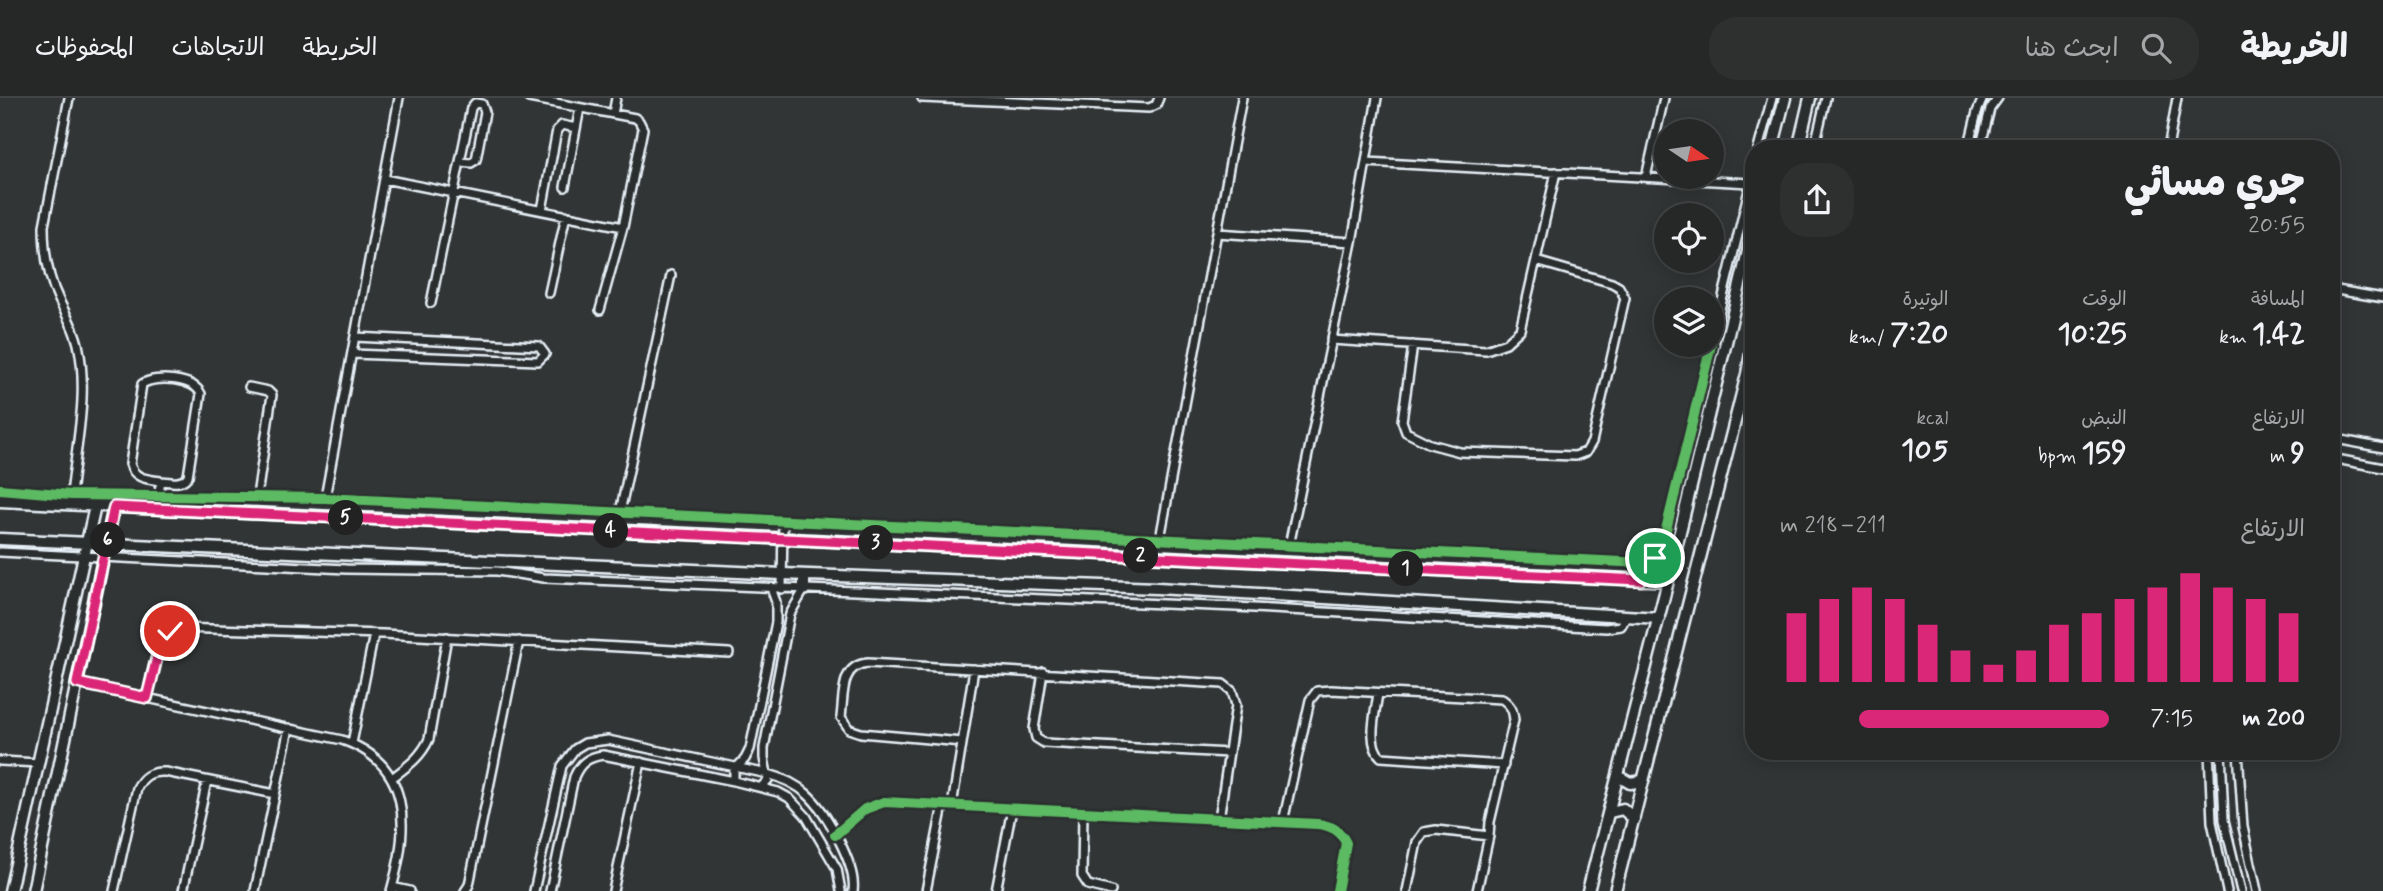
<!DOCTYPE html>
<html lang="ar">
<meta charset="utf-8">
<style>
body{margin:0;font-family:Mynerve,"Playpen Sans Arabic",sans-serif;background:#2e3030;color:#f1f3f6;direction:rtl;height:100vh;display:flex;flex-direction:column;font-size:26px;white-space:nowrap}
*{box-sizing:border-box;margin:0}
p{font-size:23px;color:#a4a6a8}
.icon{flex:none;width:38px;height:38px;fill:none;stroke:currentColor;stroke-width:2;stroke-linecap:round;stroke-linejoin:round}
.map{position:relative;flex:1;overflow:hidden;direction:ltr}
.side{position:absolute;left:1745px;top:42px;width:595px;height:620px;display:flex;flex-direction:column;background:#262828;border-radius:28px;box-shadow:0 4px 18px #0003,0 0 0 2px #424445;direction:rtl}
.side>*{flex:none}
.needle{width:46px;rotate:103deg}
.controls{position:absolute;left:1654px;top:21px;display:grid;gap:14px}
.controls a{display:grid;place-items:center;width:70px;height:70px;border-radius:50%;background:#262828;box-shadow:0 4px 18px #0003,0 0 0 2px #424445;font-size:35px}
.pin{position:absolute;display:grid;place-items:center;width:60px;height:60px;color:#fff;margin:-30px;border:4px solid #fff;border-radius:50%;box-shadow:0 2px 7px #0007}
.km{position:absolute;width:35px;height:35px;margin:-18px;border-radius:50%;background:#222;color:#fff;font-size:19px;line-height:35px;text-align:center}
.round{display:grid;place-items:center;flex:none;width:74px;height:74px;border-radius:28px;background:#2e3030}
.overview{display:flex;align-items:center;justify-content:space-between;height:119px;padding:0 35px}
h1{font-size:38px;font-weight:800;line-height:52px}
.metrics{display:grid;grid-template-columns:repeat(3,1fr);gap:10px;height:119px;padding:7px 35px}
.metrics div{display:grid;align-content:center}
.metrics b{font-size:30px;font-weight:800}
.metrics small{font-size:19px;font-weight:400}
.metrics p{font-size:19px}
.chart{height:196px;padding:14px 35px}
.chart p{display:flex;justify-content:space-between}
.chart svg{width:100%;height:126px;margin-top:7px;stroke:#db2777;stroke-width:6}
ul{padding:0 35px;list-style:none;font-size:23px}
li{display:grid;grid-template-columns:112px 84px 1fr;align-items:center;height:52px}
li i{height:18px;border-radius:9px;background:#db2777}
header{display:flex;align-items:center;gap:42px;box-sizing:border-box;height:98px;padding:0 35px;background:#262828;border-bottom:2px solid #424445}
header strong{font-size:33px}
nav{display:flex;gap:38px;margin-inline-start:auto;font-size:24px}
.search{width:490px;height:63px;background:#2e3030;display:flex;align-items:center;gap:18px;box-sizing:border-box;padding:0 24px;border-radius:28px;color:#a4a6a8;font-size:26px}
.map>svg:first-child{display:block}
</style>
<header>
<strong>الخريطة</strong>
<div class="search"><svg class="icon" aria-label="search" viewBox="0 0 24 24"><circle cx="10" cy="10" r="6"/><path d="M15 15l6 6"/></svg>ابحث هنا</div>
<nav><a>الخريطة</a><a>الاتجاهات</a><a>المحفوظات</a></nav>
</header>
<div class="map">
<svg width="2383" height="793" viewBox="0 0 2383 793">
<rect width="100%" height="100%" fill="#323536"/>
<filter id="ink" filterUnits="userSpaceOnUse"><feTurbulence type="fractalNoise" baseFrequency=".0143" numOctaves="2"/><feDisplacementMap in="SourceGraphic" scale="14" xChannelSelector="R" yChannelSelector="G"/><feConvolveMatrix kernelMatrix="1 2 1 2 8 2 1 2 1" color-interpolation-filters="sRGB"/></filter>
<g filter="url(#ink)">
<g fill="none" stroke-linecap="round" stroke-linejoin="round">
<g stroke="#e8f1f8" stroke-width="12">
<path id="street" d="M 69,0 L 44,128 C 44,154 47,178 59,202 C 66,217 74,229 78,246 C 89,295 76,348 71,397
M 529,0 L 635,20 L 639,23 L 643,31 L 623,129 L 600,212
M 922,0 L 1149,10 L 1156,7 L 1159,0
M 613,16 L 616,0
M 1758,51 L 1772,0
M 1814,51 L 1826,0
M 1968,51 L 1977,14 L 1983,0
M 1980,51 L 1990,11 L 1998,0
M 2168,51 L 2177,0
M 1366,64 L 1750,85
M 1646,79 L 1664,0
M 384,81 L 623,129
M 565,89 L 580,10
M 542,112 L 557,32 L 562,27 L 576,30
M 1217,135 L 1352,144
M 2331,191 L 2383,200
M 549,195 L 566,117
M 431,205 L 471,10 L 475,5 L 482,6 L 485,14 L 476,62 L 471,65 L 461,64
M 1331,242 L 1486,252 L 1506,245 L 1520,232 L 1556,74
M 1712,244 L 1754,71
M 1413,247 L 1402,323 L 1406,334 L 1430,346 L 1460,354 L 1575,358 L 1586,354 L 1592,344 L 1625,200 L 1619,189 L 1612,185 L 1536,163
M 352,256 L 538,263 L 545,256 L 539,248 L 355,239
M 249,289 L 268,293 L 272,297 L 257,398
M 2331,340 L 2383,350
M 2331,360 L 2383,370
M 0,391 L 71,397 L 325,400 L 1642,465 L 1655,460 L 1662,448 L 1711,247
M 158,398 L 161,383 C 147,381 134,381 130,366 L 142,286 C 156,277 194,280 201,296 L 188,378 C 181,387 172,384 161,383
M 325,400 L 399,0
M 620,414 L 671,177
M 1160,441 L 1242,0
M 1289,448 L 1352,144 L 1377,0
M 0,454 L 346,471 L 497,473 L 544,480 L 1236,509 L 1606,530 L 1621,528 L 1627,518
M 782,491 L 783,422
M 1043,574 L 1034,631 L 1036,640 L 1044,645 L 1229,655
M 77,585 L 342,642 C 413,666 409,732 391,793
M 1378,595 C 1376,613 1366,646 1381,659 L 1504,667
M 147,600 C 152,579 155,538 176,530 L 383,536 L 729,555
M 962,644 L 861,635 L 849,631 L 841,619 C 844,597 840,567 868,565 L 1223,586 L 1232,593 L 1236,607 L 1219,721
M 352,645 L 374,536
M 2209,653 L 2212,724 L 2227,793
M 2221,653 L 2224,722 L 2241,793
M 2238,653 L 2243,729 L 2257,793
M 0,663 L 39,665
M 392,680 C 408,668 421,659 429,641 L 447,539
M 734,683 L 734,672 L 745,661 L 750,651 L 776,524 L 776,504 L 771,490
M 761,689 L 768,682 L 764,660 L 764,650 L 790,516 L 804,492
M 952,708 L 974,571
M 1083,714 L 1082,778 L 1088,787 L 1111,793
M 1283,724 L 1310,602 L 1317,593 L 1331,592 L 1502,601 C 1511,607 1513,612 1514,622 L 1490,724 L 1489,738 L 1477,793
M 835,737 L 865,711 L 884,704 L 1318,726 C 1332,728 1340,732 1346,745 L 1337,793
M 392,789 L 410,793
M 114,793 L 137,690 C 143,678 151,673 165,674 L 275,696
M 183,793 L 207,683
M 255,793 L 289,630
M 465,793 L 469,787 L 519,543
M 534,793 L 562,668 L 575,651 L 585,645 L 608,642 L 768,676 C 783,680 796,686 807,696 C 826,713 857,768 853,793
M 550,793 L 574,679 C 580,665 588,659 603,657 L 734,683 L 778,694 L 789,700 L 806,718 L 837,771 L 841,793
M 613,793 L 641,664
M 926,793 L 943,707
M 996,793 L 1012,711
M 1407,793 L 1417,744 L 1424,734 L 1436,732 L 1489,738"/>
</g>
<g stroke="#e8f1f8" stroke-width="15">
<path id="secondary" d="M 1772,51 L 1785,0
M 1798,51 L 1810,0
M 0,403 L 1668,483
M 0,441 L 782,476 L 1157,490 L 1659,520
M 1640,482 L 1642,465
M 804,492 L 804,477
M 1618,678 L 1630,685 L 1643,683
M 1610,714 L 1623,711 L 1634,721
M 10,793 L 95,408
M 33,793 L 114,409
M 1588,793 L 1668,483 L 1754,129
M 1615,793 L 1747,276 L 1754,240"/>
</g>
<use href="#street" stroke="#2a2d2e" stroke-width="7"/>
<use href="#secondary" stroke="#2a2d2e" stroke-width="10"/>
<g stroke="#2a2d2e" stroke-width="15">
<path id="cycleway" d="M 0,391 L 71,397 L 325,400 L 1642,465 L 1655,460 L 1662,448 L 1711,247
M 835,737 L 865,711 L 884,704 L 1318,726 C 1332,728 1340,732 1346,745 L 1337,793"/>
</g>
<use href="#cycleway" stroke="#5cba63" stroke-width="10"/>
</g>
</g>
<g fill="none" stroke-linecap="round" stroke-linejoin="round" filter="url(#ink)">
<g stroke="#fff" stroke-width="14">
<path id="route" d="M 170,533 L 161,543 L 147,600 L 77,585 L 114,409 L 1640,482 L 1642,465 L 1655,460"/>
</g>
<use href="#route" stroke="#db2777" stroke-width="9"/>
</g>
</svg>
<div class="controls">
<a><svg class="needle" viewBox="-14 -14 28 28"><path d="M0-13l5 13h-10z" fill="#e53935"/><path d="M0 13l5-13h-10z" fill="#a4a6a8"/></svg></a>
<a><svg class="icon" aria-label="locate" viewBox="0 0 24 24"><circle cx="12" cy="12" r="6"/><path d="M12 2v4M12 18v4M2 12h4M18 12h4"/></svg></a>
<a><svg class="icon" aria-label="layers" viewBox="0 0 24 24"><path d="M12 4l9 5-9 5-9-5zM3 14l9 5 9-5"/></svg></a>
</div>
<div class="pin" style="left:1655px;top:460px;background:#1e9e55"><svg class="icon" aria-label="arrive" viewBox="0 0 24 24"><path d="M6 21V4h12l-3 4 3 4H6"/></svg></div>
<div class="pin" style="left:170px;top:533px;background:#d93025"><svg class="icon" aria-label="check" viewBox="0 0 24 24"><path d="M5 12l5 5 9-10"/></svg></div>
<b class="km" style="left:1406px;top:471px">1</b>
<b class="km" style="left:1141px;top:458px">2</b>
<b class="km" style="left:876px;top:445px">3</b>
<b class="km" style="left:611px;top:433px">4</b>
<b class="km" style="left:346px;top:420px">5</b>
<b class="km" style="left:108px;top:442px">6</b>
<section class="side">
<div class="overview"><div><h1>جري مسائي</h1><p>20:55</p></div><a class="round"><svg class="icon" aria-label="share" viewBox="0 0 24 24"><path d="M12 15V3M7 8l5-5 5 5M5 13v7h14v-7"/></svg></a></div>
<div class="metrics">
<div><p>المسافة</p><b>1.42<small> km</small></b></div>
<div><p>الوقت</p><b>10:25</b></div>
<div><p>الوتيرة</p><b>7:20<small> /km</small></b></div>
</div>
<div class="metrics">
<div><p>الارتفاع</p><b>9<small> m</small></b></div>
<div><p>النبض</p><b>159<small> bpm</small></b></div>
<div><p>kcal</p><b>105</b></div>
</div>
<div class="chart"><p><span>الارتفاع</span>211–218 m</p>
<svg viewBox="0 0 160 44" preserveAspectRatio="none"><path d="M5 44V20M15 44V15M25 44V11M35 44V15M45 44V24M55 44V33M65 44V38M75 44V33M85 44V24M95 44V20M105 44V15M115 44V11M125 44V6M135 44V11M145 44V15M155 44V20"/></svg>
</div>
<ul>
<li><b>200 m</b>7:15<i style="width:76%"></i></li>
</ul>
</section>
</div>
